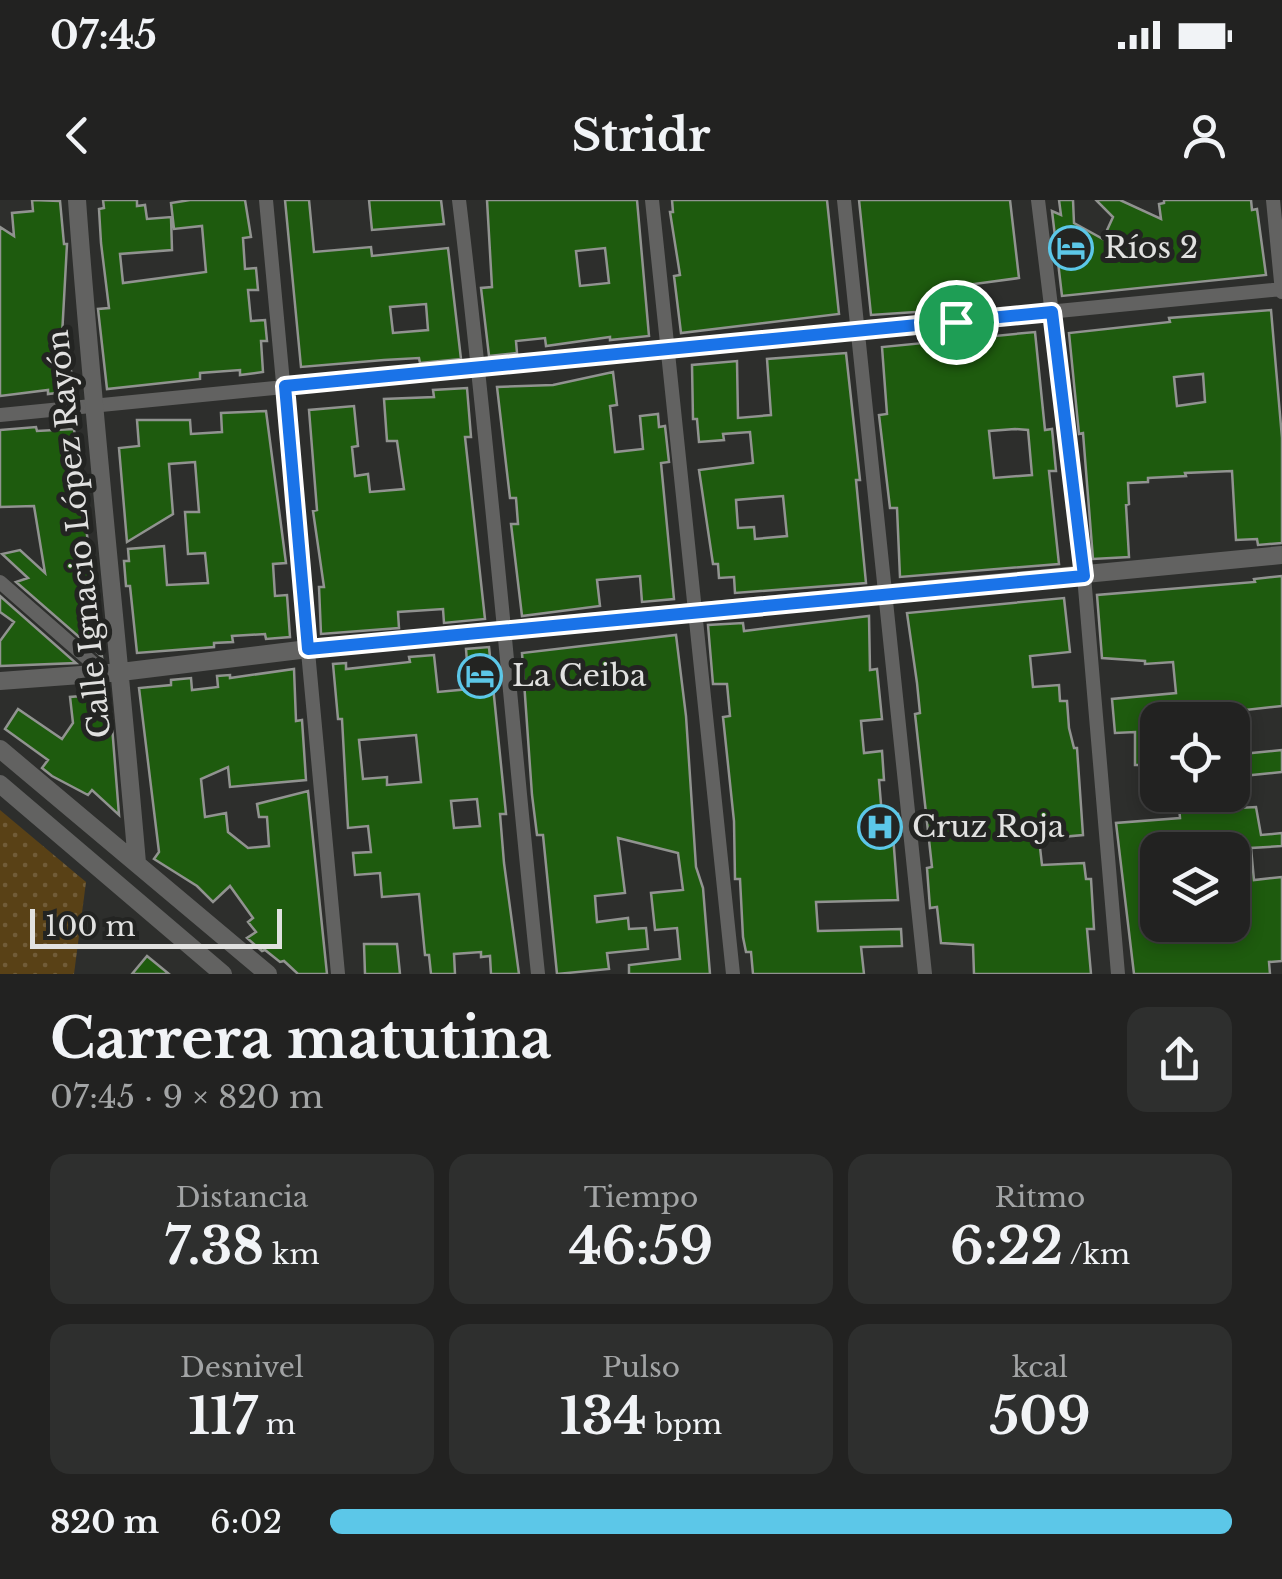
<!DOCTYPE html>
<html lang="es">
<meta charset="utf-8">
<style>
body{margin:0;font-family:"Libre Baskerville",serif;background:#2e2f2e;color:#f1f3f6;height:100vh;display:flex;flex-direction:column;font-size:38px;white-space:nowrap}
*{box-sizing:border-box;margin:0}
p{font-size:32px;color:#a2a4a5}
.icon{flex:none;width:55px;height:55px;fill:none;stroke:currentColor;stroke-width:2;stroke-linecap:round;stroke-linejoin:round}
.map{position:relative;height:774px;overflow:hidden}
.drawer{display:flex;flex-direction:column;background:#222221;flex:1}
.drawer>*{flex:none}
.buttons{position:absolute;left:1140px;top:502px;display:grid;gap:20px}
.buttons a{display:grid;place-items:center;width:110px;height:110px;border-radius:20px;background:#222221;box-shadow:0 5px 15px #0003,0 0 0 2px #3f3f3f;font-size:50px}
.scale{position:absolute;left:30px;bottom:25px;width:252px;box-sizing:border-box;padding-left:10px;border:5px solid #e1e1e0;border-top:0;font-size:28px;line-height:35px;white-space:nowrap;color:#e1e1e0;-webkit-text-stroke:8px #232422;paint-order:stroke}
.pin{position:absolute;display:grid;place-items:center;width:85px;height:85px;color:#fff;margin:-42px;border:5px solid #fff;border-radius:50%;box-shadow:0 2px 10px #0007}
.round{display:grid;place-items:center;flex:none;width:105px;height:105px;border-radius:20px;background:#2e2f2e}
.headline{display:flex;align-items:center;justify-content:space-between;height:170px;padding:0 50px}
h1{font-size:55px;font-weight:800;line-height:75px}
.figures{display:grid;grid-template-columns:repeat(3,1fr);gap:15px;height:170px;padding:10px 50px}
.figures div{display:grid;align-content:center;border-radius:20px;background:#2e2f2e;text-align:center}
.figures b{font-size:50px;font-weight:800}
.figures small{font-size:28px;font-weight:400}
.figures p{font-size:28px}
ul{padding:0 50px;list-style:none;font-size:32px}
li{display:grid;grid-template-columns:160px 120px 1fr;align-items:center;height:75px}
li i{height:25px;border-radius:12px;background:#5cc7e8}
.status{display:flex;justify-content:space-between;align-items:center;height:70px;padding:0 50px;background:#222221;direction:ltr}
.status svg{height:28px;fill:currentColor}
header{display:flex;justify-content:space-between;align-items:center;height:130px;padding:0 50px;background:#222221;font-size:45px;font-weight:800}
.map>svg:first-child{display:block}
</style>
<div class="status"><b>07:45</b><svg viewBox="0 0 49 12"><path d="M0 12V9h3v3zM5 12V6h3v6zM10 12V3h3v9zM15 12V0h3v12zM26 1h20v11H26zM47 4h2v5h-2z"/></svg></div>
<header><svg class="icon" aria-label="back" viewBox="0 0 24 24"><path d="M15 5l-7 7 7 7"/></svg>Stridr<svg class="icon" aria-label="person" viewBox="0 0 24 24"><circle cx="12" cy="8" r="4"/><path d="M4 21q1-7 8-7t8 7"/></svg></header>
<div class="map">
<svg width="1282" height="774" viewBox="0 0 1282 774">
<defs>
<pattern id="grass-dots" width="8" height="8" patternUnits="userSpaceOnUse" patternTransform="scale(2.5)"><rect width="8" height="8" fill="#594116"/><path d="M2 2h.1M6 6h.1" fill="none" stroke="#715c38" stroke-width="1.8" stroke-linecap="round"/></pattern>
</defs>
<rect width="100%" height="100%" fill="#2d2e2c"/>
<path fill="url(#grass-dots)" d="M 0,610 L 86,682 L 74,774 L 0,774 Z"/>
<path fill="#1e5b0e" stroke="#919390" stroke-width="2.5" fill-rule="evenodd" d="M 32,0 L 60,1 L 64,44 L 67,44 L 62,136 L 66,137 L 74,191 L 48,194 L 48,190 L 0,196 L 0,27 L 14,36 L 12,13 L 33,11 Z
M 103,0 L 137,0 L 137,6 L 145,5 L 147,19 L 171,17 L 172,50 L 120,54 L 123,83 L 206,72 L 202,26 L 174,29 L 171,3 L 190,0 L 245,0 L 251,37 L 243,38 L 245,69 L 256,68 L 258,90 L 248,90 L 251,121 L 265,120 L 267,141 L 261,141 L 263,172 L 240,175 L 240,170 L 200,173 L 200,179 L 107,189 L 98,109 L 109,108 L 101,43 L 99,9 L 104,8 Z
M 285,0 L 309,0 L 314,52 L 371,47 L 372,56 L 448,48 L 461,159 L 420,163 L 419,158 L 384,160 L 301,167 ZM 426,104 L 428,130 L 393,133 L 390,107 Z
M 369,0 L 441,0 L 444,24 L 372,30 Z
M 487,0 L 637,0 L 649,136 L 610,140 L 610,137 L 546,146 L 545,138 L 516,141 L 517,153 L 489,156 L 481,88 L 492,87 ZM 605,48 L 609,83 L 580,86 L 576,51 Z
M 672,0 L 827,0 L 839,114 L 681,133 L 674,76 L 680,75 L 670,12 L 673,12 Z
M 859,0 L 1010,0 L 1019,78 L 974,84 L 976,108 L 871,115 Z
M 1059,0 L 1073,0 L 1074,23 L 1103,39 L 1113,17 L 1096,0 L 1120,0 L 1161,19 L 1159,4 L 1164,3 L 1164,0 L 1251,0 L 1252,10 L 1257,9 L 1266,75 L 1062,96 L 1052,11 L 1061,15 Z
M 1271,110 L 1282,238 L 1282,343 L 1258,345 L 1257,339 L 1236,340 L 1232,271 L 1185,273 L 1186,276 L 1148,278 L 1148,282 L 1128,283 L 1129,304 L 1126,305 L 1129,357 L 1093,359 L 1083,233 L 1079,234 L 1069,133 L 1170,122 L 1169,118 ZM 1203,174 L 1205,202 L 1177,206 L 1174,177 Z
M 1035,132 L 1045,230 L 1052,229 L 1056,271 L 1049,271 L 1059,364 L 900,377 L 897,308 L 890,308 L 879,215 L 887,214 L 882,147 ZM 1015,229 L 1028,230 L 1032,275 L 994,278 L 989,231 Z
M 846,153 L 860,280 L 856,280 L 866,383 L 735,393 L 734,377 L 719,378 L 718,364 L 713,364 L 699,270 L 753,263 L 750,232 L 723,234 L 724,240 L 699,242 L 697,219 L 693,219 L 692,165 L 737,161 L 738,218 L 771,215 L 767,159 ZM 783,296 L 787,336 L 755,339 L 754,327 L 738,328 L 736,300 Z
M 613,172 L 617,205 L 610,206 L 615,252 L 643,249 L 640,216 L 658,214 L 659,227 L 665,226 L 669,262 L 661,263 L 674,399 L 642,402 L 640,376 L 597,380 L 600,406 L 522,416 L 511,324 L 518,324 L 516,298 L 510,298 L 497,187 L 553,185 Z
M 467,188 L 471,237 L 465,237 L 485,419 L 444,423 L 443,409 L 398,412 L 399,428 L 321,434 L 319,387 L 324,387 L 313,311 L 317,310 L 309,210 L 354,206 L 358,246 L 352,247 L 355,276 L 368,274 L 370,292 L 404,289 L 397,241 L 387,241 L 384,199 L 434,197 L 433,190 Z
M 266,211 L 286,363 L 273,364 L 275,396 L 287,395 L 290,437 L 266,439 L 265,434 L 232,436 L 233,442 L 214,443 L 214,447 L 137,453 L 130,386 L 126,386 L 124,361 L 129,361 L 128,349 L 164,346 L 167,385 L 208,383 L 205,353 L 188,354 L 185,312 L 199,312 L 195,262 L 169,264 L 173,314 L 127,342 L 119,248 L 139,246 L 137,220 L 190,220 L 191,234 L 222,232 L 221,213 Z
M 36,227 L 37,231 L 74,229 L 102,457 L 16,382 L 28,378 L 2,354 L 20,350 L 45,373 L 34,306 L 0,307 L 0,230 Z
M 1282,376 L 1282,506 L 1209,514 L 1210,520 L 1158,520 L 1158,565 L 1135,565 L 1135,532 L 1115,533 L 1112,499 L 1176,493 L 1173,462 L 1145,464 L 1145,461 L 1102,458 L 1097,395 L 1255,382 L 1254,379 Z
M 0,396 L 76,463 L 0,466 L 0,441 L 14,422 L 0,412 Z
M 1064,398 L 1070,452 L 1030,456 L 1033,487 L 1059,485 L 1060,501 L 1067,501 L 1069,528 L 1074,548 L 1077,548 L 1083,635 L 1039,639 L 1042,665 L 1084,663 L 1086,679 L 1091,679 L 1094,729 L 1087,729 L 1091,774 L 974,774 L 973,745 L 941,743 L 937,707 L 930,708 L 927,668 L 932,667 L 915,514 L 920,513 L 917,483 L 907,413 Z
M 869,416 L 870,470 L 877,469 L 882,519 L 861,521 L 864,553 L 882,551 L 884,580 L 879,580 L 882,616 L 898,614 L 900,635 L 893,635 L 898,700 L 816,702 L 818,731 L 901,729 L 902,746 L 861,747 L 864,774 L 753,774 L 751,752 L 746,752 L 743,737 L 740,679 L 735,679 L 734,621 L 723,517 L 730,516 L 727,484 L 713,484 L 708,425 L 743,423 L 744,431 Z
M 676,435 L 686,516 L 696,667 L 703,688 L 710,774 L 629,774 L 629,765 L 680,759 L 677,728 L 655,730 L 651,693 L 683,690 L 678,653 L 618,638 L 625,693 L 595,696 L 597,722 L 628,718 L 629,729 L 646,728 L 648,749 L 607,753 L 609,769 L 557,774 L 543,635 L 537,635 L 532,595 L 522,453 Z
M 489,447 L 506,614 L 500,614 L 504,663 L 519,774 L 491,774 L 490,756 L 481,757 L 481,752 L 454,754 L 455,774 L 431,774 L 429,755 L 425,755 L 419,694 L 382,697 L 380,673 L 355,675 L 353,653 L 371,652 L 368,626 L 348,628 L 342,519 L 338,519 L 333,464 L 346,463 L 346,469 L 410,462 L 409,457 L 434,455 L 438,492 L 469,489 L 466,449 ZM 416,535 L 421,582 L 387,585 L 387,577 L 363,579 L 359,540 ZM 477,599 L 480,626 L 454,628 L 451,601 Z
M 294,469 L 296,521 L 302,520 L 306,580 L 230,587 L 228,567 L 201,579 L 205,617 L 226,613 L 228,632 L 248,648 L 269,646 L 267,617 L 259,617 L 257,604 L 308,591 L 327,774 L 298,774 L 284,761 L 280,762 L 265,750 L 262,751 L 247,738 L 256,732 L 248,722 L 253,718 L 230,686 L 213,702 L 197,686 L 154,659 L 159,652 L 139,488 L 171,485 L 171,480 L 191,478 L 192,490 L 218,487 L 217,476 L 230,475 L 230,478 Z
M 106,494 L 112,526 L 119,615 L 92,590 L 88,595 L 52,576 L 42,568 L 48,560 L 5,529 L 18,509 L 62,539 L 73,523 L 70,497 Z
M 1282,550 L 1282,572 L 1232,577 L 1232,555 Z
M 1178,595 L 1237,595 L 1238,608 L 1256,607 L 1261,635 L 1282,633 L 1282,646 L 1251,648 L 1254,680 L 1282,677 L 1282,761 L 1269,762 L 1270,774 L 1134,774 L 1116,623 L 1180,618 ZM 1158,650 L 1232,650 L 1232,725 L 1158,725 Z
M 364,744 L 397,744 L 400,774 L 365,774 Z
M 147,756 L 169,774 L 132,774 Z"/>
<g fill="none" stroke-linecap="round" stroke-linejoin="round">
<path stroke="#626261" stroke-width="14" d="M 266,0 L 338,774
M 459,0 C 490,257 511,516 538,774
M 652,0 L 733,774
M 844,0 L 925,774
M 1038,0 L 1084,376 L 1118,774
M 1273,0 L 1282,92
M 0,215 L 1282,89
M 0,382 L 103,472"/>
<path stroke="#626261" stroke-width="18" d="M 77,0 C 93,221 118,441 137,663
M 0,481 L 121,472 L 308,449 L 1282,355
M 0,549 L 268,774
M 0,584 L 223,774"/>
</g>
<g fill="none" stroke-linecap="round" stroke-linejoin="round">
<g stroke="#fff" stroke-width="20">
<path id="route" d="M 1052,112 L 1084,376 L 308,449 L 285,186 Z"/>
</g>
<use href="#route" stroke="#1a73e8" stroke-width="12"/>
</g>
<defs>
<g id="hotel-ring" transform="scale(2.25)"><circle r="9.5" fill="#232422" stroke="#5cc7e8" stroke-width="1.5"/><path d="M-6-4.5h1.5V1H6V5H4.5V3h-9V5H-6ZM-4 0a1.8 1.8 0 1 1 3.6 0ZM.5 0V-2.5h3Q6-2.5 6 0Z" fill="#5cc7e8"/></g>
<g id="hospital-ring" transform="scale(2.25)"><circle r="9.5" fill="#232422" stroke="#5cc7e8" stroke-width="1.5"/><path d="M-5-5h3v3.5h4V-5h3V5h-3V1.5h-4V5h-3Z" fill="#5cc7e8"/></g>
</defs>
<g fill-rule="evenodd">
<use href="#hotel-ring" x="1071" y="48"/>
<use href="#hotel-ring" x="480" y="476"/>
<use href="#hospital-ring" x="880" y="627"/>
</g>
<g text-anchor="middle" stroke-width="10" stroke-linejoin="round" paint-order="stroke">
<g font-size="30" fill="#e1e1e0" stroke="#232422" text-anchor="start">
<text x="1104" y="58">Ríos 2</text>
<text x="512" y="486">La Ceiba</text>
<text x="912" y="637">Cruz Roja</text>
</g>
<g font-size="30" fill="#e1e1e0" stroke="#232422">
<text transform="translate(79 334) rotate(-96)" y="10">Calle Ignacio López Rayón</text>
</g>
</g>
</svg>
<div class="buttons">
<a><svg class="icon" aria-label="locate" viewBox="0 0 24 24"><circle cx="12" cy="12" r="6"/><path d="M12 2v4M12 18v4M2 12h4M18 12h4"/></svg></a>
<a><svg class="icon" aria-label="layers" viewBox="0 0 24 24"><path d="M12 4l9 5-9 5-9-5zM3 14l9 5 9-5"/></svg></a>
</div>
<div class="scale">100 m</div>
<div class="pin" style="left:956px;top:122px;background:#1e9e55"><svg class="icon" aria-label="arrive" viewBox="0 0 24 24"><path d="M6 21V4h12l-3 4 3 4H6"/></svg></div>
</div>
<section class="drawer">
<div class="headline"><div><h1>Carrera matutina</h1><p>07:45 · 9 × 820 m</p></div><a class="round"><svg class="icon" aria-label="share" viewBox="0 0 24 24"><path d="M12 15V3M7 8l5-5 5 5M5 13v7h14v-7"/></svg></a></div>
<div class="figures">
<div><p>Distancia</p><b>7.38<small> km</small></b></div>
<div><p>Tiempo</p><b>46:59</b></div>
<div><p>Ritmo</p><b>6:22<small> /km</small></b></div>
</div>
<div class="figures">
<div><p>Desnivel</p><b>117<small> m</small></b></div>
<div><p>Pulso</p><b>134<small> bpm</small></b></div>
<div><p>kcal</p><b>509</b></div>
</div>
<ul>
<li><b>820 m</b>6:02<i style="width:100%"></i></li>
</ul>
</section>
